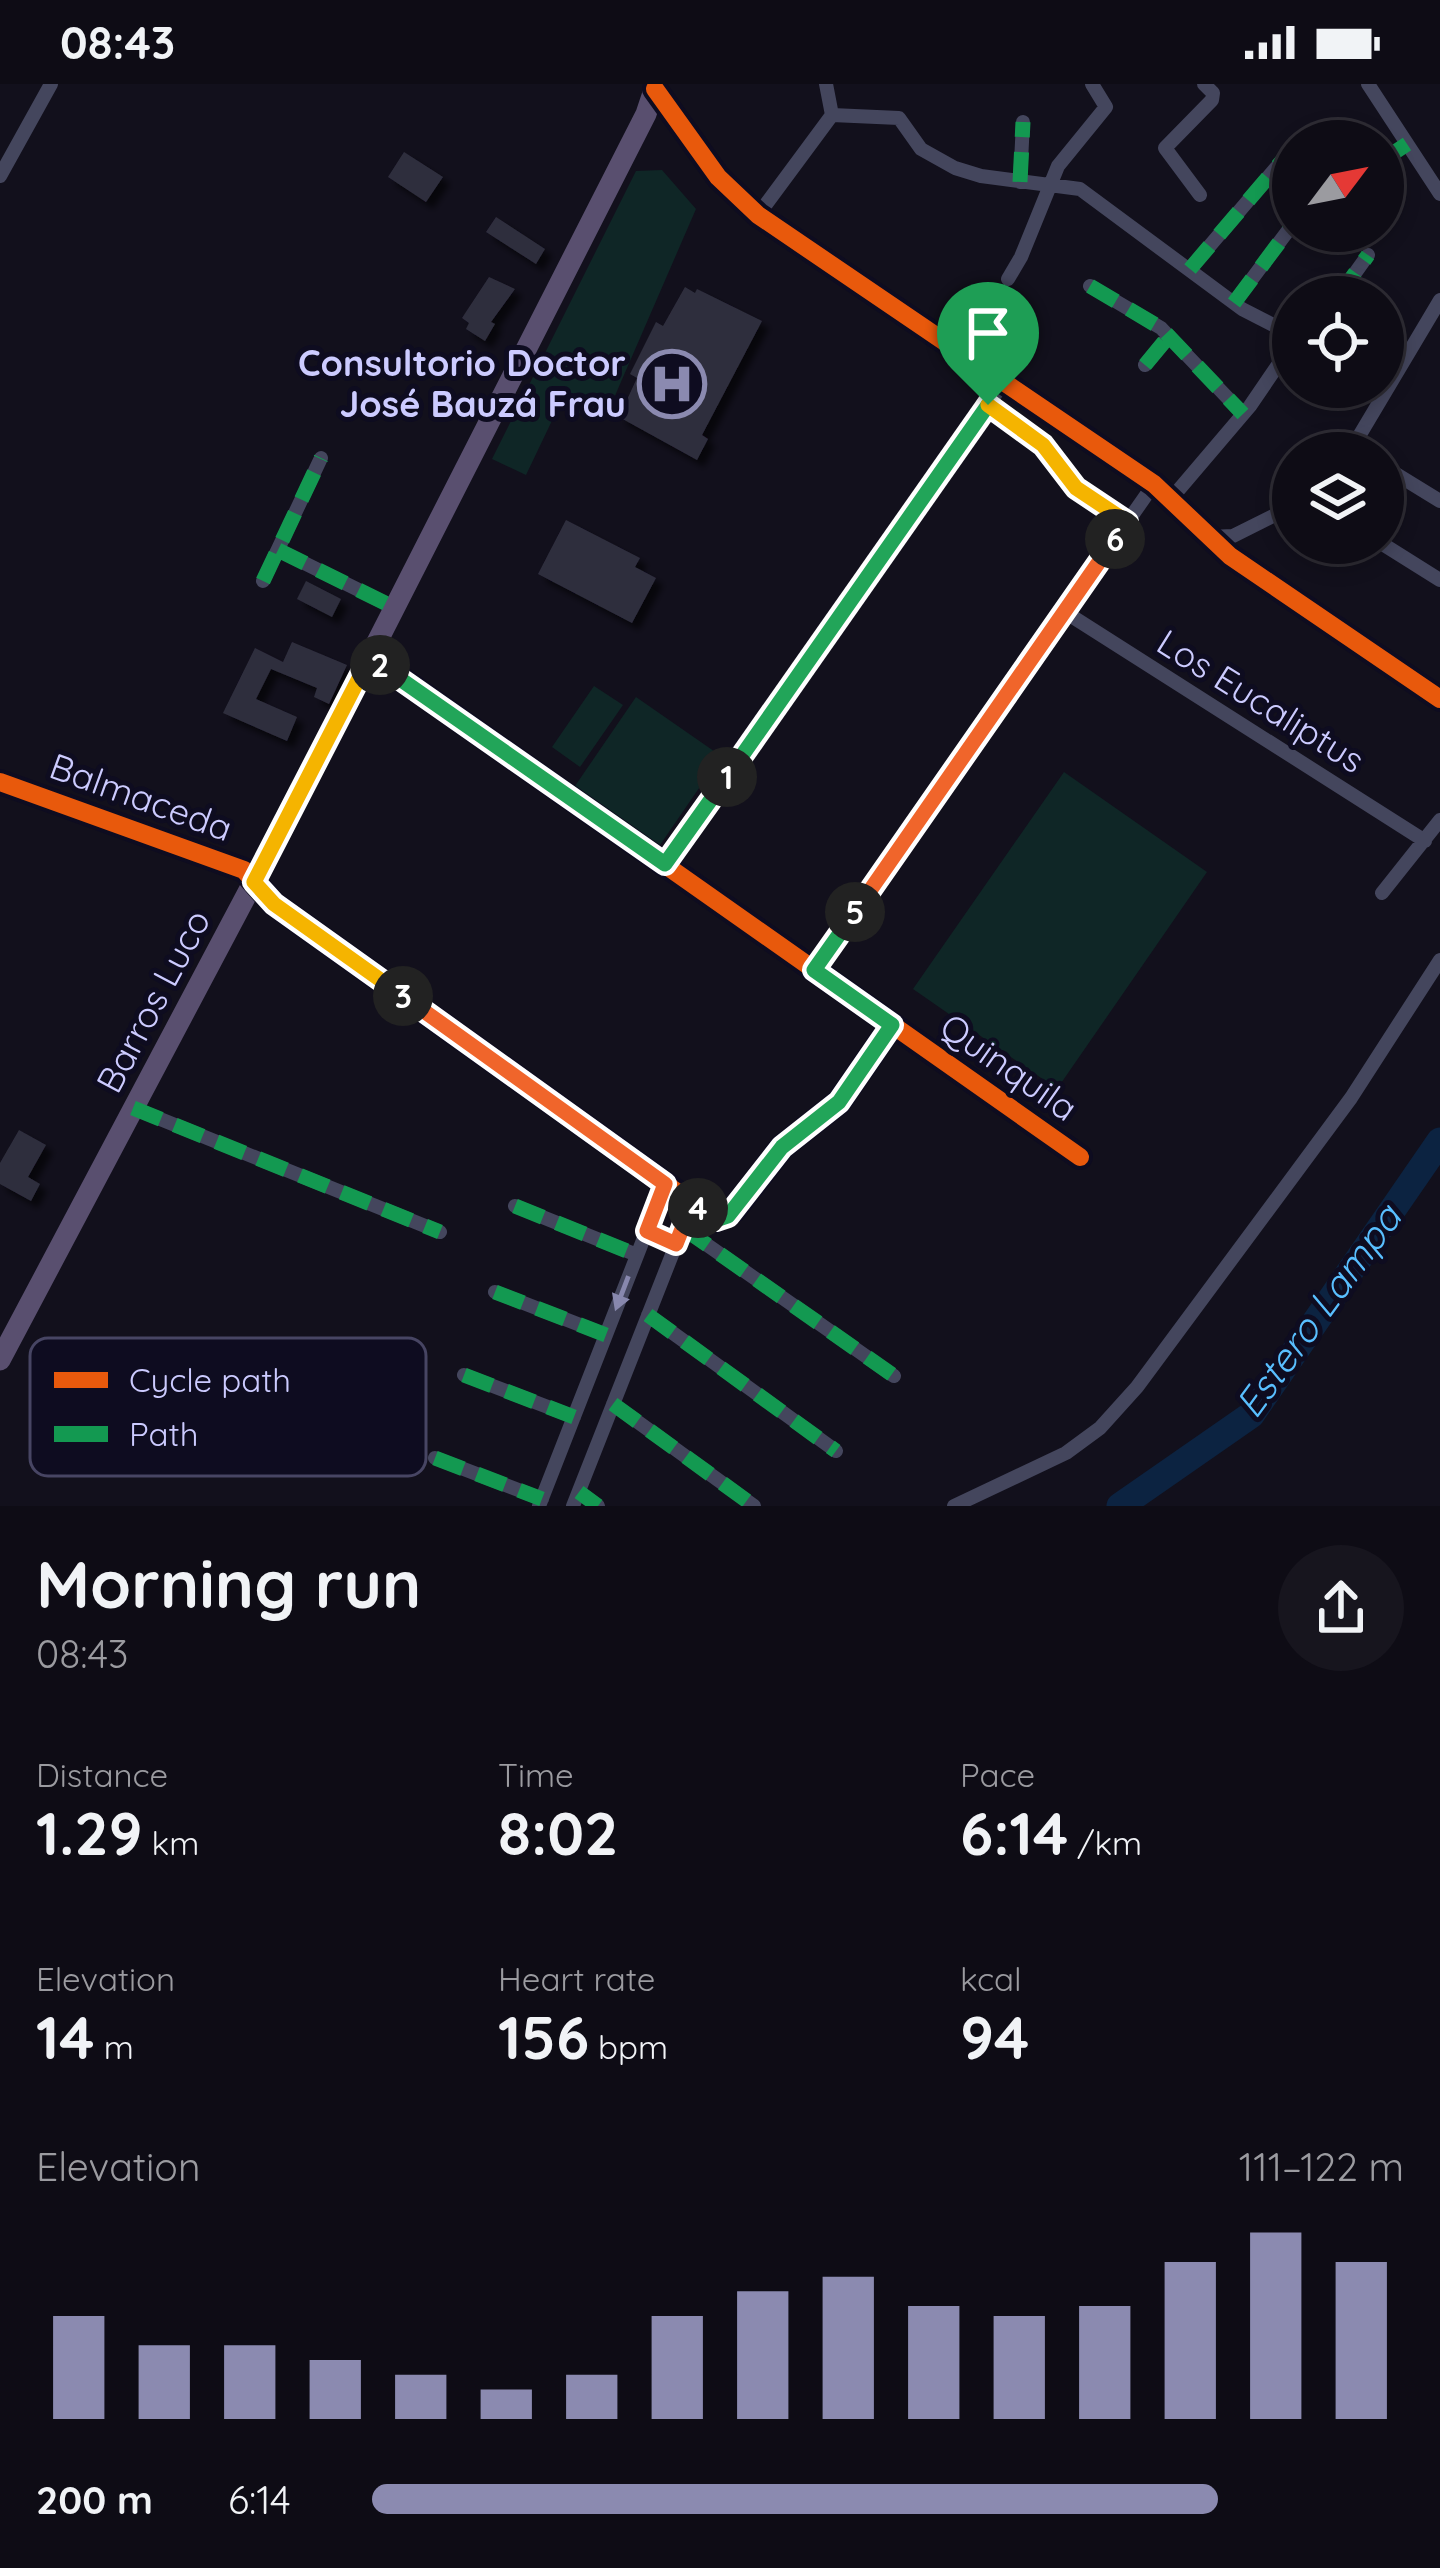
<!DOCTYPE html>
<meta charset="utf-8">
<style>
body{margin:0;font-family:Quicksand,sans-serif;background:#17151e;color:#f1f3f6;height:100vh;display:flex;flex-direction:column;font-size:45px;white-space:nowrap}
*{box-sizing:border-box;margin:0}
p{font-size:39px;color:#9b9ba0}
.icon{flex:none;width:66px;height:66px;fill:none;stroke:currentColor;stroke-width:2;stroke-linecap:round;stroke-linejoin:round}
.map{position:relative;height:1422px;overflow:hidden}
.drawer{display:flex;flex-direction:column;background:#0e0c15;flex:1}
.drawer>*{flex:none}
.needle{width:78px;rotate:58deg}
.fabs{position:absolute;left:1272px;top:36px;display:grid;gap:24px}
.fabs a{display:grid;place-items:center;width:132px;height:132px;border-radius:50%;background:#0e0c15;box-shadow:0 6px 18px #0003,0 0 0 3px #2e2c34;font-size:60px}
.pin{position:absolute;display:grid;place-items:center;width:102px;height:102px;color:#fff;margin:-123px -51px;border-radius:50% 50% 50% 0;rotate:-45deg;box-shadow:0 0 12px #0007}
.pin .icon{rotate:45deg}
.km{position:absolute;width:60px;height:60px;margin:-30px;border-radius:50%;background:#222;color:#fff;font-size:33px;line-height:60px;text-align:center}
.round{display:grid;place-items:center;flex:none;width:126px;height:126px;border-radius:63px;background:#17151e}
.overview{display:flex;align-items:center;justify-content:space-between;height:204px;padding:0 36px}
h1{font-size:66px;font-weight:700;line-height:90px}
.figures{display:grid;grid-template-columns:repeat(3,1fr);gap:18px;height:204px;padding:12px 36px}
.figures div{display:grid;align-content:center}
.figures b{font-size:60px;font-weight:700}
.figures small{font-size:33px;font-weight:400}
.figures p{font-size:33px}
.chart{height:336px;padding:24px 36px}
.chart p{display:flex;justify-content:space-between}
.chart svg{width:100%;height:216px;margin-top:12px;stroke:#8b8ab0;stroke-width:6}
ul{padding:0 36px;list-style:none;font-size:39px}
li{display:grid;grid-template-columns:192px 144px 1fr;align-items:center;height:90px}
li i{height:30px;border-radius:15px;background:#8b8ab0}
.status{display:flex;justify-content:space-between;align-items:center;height:84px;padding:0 60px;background:#0e0c15;direction:ltr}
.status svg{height:33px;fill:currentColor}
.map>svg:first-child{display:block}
</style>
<div class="status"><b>08:43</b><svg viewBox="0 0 49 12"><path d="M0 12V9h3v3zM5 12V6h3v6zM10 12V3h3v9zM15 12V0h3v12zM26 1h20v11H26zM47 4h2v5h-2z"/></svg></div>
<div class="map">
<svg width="1440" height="1422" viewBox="0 0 1440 1422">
<defs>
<filter id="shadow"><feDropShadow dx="7" dy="7" stdDeviation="3" flood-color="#0009"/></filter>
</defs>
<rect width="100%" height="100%" fill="#12101c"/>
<path fill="#0f2626" d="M 662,86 L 696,125 L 604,337 L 559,322 L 526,391 L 492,375 L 636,87 Z
M 594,602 L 623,621 L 580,683 L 552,663 Z
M 636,613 L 721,672 L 660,761 L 575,702 Z
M 1064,688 L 1207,788 L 1057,1005 L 913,905 Z"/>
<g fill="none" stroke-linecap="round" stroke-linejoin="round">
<path stroke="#0c2341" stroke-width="27" d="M 1120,1422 L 1251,1331 L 1440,1057"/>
</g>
<path fill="#2f2e3e" filter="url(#shadow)" d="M 404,68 L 443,93 L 426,118 L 388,93 Z
M 496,133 L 545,165 L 536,180 L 486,148 Z
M 489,193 L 515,205 L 491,238 L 495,240 L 485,257 L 466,245 L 469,239 L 462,234 Z
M 685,203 L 695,209 L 697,205 L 762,237 L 702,351 L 708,355 L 697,376 L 619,333 L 637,294 L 630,290 L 656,238 L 663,242 Z
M 566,436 L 640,474 L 635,483 L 656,494 L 632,539 L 538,490 Z
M 306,497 L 341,515 L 332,533 L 297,515 Z
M 292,558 L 347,581 L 329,620 L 314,613 L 317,604 L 271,585 L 256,615 L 297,633 L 287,657 L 223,629 L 255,564 L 283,578 Z
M 19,1046 L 46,1061 L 28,1093 L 40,1100 L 31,1117 L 0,1100 L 0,1079 Z"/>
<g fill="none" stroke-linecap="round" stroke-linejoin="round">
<path stroke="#44465d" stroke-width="14" d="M 1368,0 L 1440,110
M 655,5 L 718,93 L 758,131 L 1154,400 L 1230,472 L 1440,615
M 832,31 L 899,34 L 921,65 L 955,84 L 981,92 L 1080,105 L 1242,225 L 1293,251
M 1305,57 L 1321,51
M 1383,76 L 1407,60
M 0,92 L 51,0
M 1020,98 L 1023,38
M 1200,111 L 1165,64 L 1212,16 L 1213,9 L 1204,0
M 758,131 L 832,31 L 826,0
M 1190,185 L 1293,64
M 1008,195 L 1021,173 L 1058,82 L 1106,23 L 1092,0
M 1090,202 L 1161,244 L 1243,330
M 1338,213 L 1368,171
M 1234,219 L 1293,140
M 1145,281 L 1169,252
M 988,321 L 1043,361 L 1077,404 L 1127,438
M 1349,369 L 1440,216
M 1383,382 L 1440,417
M 1170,416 L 1250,322 L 1293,259
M 1209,453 L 1233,452 L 1293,422
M 1381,459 L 1440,496
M 278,466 L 395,524
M 263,497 L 321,374
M 1065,528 L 1425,757
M 370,573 L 1080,1073
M 665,780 L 1004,298
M 254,798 L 274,820 L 716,1136 L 734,1126 L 782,1063 L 839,1018 L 892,941
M 1382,809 L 1440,736
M 814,886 L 1154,400
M 133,1024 L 440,1148
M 515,1122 L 637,1171
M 683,1144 L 894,1292
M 495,1208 L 606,1251
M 648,1231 L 836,1367
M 464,1291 L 574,1333
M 613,1320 L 754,1422
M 435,1374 L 542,1415
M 579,1408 L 598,1422
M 539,1422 L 665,1100
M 573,1422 L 692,1120
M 954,1422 L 1066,1369 L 1100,1344 L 1137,1303 L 1351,1014 L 1440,876"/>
<path stroke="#525270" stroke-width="18" d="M 0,698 L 239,784 L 254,798"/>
<path stroke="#594f6f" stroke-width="21" d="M 0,1276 L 290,729 L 646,30 L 656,0"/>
<path stroke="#139951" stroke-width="15" stroke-dasharray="30 15" stroke-linecap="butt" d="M 1305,57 L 1321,51
M 1383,76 L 1407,60
M 1020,98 L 1023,38
M 1190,185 L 1293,64
M 1090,202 L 1161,244 L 1243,330
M 1338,213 L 1368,171
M 1234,219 L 1293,140
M 1145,281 L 1169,252
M 278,466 L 395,524
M 263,497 L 321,374
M 133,1024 L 440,1148
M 515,1122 L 637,1171
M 683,1144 L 894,1292
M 495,1208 L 606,1251
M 648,1231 L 836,1367
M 464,1291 L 574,1333
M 613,1320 L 754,1422
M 435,1374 L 542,1415
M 579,1408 L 598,1422"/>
<g stroke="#0e0c20" stroke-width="26">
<path id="cycleway" d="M 655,5 L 718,93 L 758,131 L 1154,400 L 1230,472 L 1440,615
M 370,573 L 1080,1073
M 0,698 L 244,786 L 274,820 L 716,1136 L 734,1126 L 782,1063 L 839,1018 L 892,941"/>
</g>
<use href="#cycleway" stroke="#e8590c" stroke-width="18"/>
</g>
<defs><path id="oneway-solid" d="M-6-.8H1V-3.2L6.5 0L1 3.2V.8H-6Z" transform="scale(3)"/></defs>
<use fill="#8888ae" href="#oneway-solid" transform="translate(622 1209) rotate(111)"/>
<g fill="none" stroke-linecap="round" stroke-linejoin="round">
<g stroke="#fff" stroke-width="24">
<path id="split-1" d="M 727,693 L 988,321"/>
</g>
<g stroke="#fff" stroke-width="24">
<path id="split-2" d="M 380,581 L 665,780 L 727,693"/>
</g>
<g stroke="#fff" stroke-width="24">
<path id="split-3" d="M 380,581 L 370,573 L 254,798 L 274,820 L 403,912"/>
</g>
<g stroke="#fff" stroke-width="24">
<path id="split-4" d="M 403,912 L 665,1100 L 647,1147 L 676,1160 L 692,1120 L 698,1124"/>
</g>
<g stroke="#fff" stroke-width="24">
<path id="split-5" d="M 698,1124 L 716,1136 L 728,1132 L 782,1063 L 839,1018 L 892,941 L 814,886 L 855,828"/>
</g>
<g stroke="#fff" stroke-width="24">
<path id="split-6" d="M 855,828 L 1115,455"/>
</g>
<g stroke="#fff" stroke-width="24">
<path id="split-7" d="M 988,321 L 1043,361 L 1076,404 L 1127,438 L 1115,455"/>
</g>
<use href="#split-1" stroke="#22a559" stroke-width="15"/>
<use href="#split-2" stroke="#22a559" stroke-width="15"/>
<use href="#split-3" stroke="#f5b400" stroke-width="15"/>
<use href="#split-4" stroke="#f0652b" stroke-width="15"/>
<use href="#split-5" stroke="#22a559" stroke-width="15"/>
<use href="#split-6" stroke="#f0652b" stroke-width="15"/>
<use href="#split-7" stroke="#f5b400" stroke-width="15"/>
</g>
<defs>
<g id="hospital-ring" transform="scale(3.45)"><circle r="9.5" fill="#0e0c20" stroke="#8b8ab0" stroke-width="1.5"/><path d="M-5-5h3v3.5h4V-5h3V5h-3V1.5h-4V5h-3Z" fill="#8b8ab0"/></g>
</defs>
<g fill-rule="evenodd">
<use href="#hospital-ring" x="672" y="300"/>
</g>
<g text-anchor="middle" stroke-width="10" stroke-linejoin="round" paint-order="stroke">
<g font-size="36" font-weight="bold" fill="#cccbff" stroke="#0e0c20" text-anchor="end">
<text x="626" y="292">Consultorio Doctor<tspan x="626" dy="41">José Bauzá Frau</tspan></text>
</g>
<g font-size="36" fill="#cccbff" stroke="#0e0c20">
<text transform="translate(1261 617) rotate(32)" y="13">Los Eucaliptus</text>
<text transform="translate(141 713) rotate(20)" y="13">Balmaceda</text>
<text transform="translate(153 917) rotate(-62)" y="13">Barros Luco</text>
<text transform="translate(1009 983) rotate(35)" y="13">Quinquila</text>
</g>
<g font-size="39" font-style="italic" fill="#59bfff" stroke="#0e0c20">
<text transform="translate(1318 1227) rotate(-54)" y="14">Estero Lampa</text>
</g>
</g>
<rect x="30" y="1254" width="396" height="138" rx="18" fill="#0e0c20" stroke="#474563" stroke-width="3"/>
<rect x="54" y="1288" width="54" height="16" fill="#e8590c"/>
<rect x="54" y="1342" width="54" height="16" fill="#139951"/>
<g font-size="33" fill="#cccbff">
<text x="129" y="1308">Cycle path</text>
<text x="129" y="1362">Path</text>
</g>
</svg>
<div class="fabs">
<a><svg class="needle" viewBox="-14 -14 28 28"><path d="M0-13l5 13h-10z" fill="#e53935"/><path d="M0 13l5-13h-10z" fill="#9b9ba0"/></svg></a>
<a><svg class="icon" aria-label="locate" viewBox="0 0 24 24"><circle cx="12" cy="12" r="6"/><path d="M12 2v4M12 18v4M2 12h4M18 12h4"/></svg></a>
<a><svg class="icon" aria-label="layers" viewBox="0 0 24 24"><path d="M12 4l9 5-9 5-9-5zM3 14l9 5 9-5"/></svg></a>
</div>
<div class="pin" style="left:988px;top:321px;background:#1e9e55"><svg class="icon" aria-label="arrive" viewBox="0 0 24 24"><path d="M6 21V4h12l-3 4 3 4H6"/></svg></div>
<b class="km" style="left:727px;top:693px">1</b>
<b class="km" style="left:380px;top:581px">2</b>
<b class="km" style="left:403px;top:912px">3</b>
<b class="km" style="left:698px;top:1124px">4</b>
<b class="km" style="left:855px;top:828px">5</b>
<b class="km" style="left:1115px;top:455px">6</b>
</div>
<section class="drawer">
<div class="overview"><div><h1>Morning run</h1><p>08:43</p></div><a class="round"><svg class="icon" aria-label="share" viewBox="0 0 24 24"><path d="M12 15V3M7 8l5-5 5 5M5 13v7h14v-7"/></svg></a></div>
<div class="figures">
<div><p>Distance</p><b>1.29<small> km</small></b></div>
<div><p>Time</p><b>8:02</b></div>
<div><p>Pace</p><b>6:14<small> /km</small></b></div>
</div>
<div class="figures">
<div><p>Elevation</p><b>14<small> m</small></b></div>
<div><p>Heart rate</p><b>156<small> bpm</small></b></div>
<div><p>kcal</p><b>94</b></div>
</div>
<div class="chart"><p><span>Elevation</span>111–122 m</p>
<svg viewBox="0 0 160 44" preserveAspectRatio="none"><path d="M5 44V23M15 44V29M25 44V29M35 44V32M45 44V35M55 44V38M65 44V35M75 44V23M85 44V18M95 44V15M105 44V21M115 44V23M125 44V21M135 44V12M145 44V6M155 44V12"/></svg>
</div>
<ul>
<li><b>200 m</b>6:14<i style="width:82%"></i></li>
</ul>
</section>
